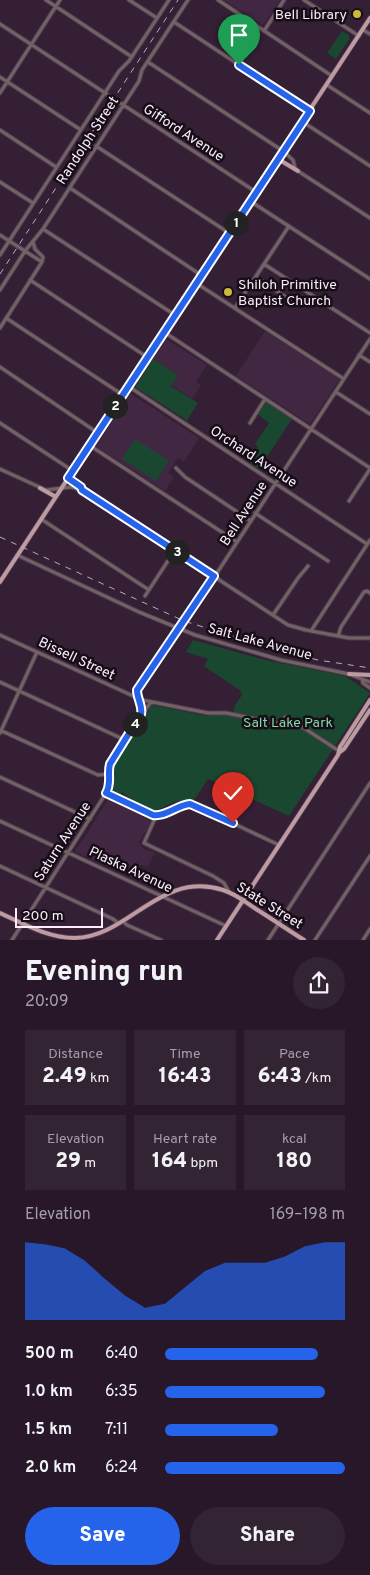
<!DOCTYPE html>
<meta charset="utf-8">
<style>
body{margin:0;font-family:Overpass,sans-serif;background:#332434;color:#f1f3f6;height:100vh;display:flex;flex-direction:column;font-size:19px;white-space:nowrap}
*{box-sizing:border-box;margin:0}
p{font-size:16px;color:#a49fa8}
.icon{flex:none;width:28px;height:28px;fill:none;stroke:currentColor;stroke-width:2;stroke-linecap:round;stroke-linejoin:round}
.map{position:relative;height:940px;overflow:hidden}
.sheet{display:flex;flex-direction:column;background:#271728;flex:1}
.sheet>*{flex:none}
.scale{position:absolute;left:15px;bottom:12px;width:88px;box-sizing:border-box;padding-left:5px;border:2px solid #fbedfb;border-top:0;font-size:14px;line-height:18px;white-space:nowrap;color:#fbedfb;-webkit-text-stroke:4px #160d16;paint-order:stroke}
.pin{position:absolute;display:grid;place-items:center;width:42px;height:42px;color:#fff;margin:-51px -21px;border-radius:50% 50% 50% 0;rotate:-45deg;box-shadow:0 0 5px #0007}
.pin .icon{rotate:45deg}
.km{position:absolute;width:25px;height:25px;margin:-12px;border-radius:50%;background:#222;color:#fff;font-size:14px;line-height:25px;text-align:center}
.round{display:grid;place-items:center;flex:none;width:52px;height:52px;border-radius:26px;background:#332434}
.head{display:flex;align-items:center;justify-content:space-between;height:85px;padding:0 25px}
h1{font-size:28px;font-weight:800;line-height:38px}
.stats{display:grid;grid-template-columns:repeat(3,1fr);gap:8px;height:85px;padding:5px 25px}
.stats div{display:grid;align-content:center;border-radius:0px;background:#332434;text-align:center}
.stats b{font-size:21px;font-weight:800}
.stats small{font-size:14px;font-weight:400}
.stats p{font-size:14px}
.chart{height:140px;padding:10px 25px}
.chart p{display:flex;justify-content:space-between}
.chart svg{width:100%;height:90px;margin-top:5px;fill:#2563eb;opacity:.7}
.primary-button{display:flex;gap:10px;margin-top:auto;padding:10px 25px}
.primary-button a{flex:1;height:58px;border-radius:30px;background:#2563eb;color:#fff;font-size:20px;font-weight:800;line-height:58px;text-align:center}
.primary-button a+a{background:#332434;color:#f1f3f6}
ul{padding:0 25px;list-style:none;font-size:16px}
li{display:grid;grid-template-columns:80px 60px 1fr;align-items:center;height:38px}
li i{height:12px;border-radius:6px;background:#2563eb}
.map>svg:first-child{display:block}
</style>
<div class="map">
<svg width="370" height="940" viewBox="0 0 370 940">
<rect width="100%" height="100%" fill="#341f35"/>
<path fill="#412742" d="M 224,0 L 280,0 L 264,24 L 262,25 Z
M 265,331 L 340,379 L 310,424 L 236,376 Z
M 166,339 L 207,365 L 196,382 L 201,385 L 192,399 L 171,385 L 177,375 L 153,359 Z
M 130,393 L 199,438 L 184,462 L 178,458 L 168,473 L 174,477 L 165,491 L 96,446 Z
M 108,799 L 151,818 L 151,821 L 146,831 L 139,842 L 144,850 L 155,852 L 148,867 L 141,865 L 134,880 L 129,876 L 75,852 L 75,850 L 83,840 Z"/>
<path fill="#1a472f" d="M 342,31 L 349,35 L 350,38 L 336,59 L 327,53 Z
M 153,359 L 178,375 L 171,386 L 198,403 L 186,422 L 185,419 L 135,387 Z
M 264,401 L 292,419 L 259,469 L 248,462 L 258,446 L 255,444 L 269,423 L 256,413 Z
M 135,439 L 169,461 L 156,481 L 122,459 Z
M 193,640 L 261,659 L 345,676 L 370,693 L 289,816 L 208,779 L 194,800 C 182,797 166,806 155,811 L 140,806 L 122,792 L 120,796 L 113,791 C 115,782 111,773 114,764 L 152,705 L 207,716 L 219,714 L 232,716 L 235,705 L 242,695 L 241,691 L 204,666 L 208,659 L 186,652 Z"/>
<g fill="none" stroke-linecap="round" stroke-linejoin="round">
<g stroke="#503c51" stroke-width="5">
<path id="minor" d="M 46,0 L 132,57
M 129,0 L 157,18
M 218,0 L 332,76
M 304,0 L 359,36
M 174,22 L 309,111
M 0,24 L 256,192
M 363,30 L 370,34
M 264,31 L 284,0
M 148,62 L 283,151 L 293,160 L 295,168 L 298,171 L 370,218
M 0,77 L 81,130
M 327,85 L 370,113
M 0,93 L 60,0
M 303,122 L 370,166
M 0,130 L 56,167
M 96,146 L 229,233
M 0,182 L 33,203
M 70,188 L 201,275
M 250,201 L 370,279
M 43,229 L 175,315
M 0,235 L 42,262
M 33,242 L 35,249 L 43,257 L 42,262
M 0,255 L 119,71 L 129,61 L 169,0
M 264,264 L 370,333
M 256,277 L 290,300
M 30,280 L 147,357
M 196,283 L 344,379
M 0,290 L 25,251 L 43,229 L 139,81 L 142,70 L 188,0
M 235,308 L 289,226
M 6,318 L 123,395
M 0,328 L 42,262
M 164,332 L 370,468
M 359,355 L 370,362
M 0,367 L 98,433
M 128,386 L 367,544
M 336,392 L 370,414
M 0,423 L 73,471
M 250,423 L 265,399
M 89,445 L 237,542
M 176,468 L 185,477 L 251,521
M 0,469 L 46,490 L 71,487 L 82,490 L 288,625 L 306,630 L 349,638 L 370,638
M 349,501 L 370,469
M 255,513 L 328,561
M 41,519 L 149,590
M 17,555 L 139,612 L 195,635 L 281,660 L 349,674 L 370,682
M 145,596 L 175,550
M 273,615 L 298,578 L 308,566
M 311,631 L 370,540
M 0,635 L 142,700 L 208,713 L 226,713 L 277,723 L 281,723 L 285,717 L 287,717 L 339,751
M 338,636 L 341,627 L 364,592 L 367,591 L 370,593
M 362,679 L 363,683 L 370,688
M 0,682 L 125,740
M 141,716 L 151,702
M 0,730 L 98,775 L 109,774
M 0,733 L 37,652
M 0,777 L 90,819
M 107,793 L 156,816 L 187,804 L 194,805 L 279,845
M 156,816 L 144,843 L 213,876 L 224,883 L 229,892
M 0,821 L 226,926
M 0,866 L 113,919 L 118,923
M 123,921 L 127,925 L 161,940
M 12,940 L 108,790 C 111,781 108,772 110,764 L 141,714 C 143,704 134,696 139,686 L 175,633 L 194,608 L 370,339
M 268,940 L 370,783
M 315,940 L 370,856
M 363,940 L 370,929"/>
</g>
<g stroke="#503c51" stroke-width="5.5">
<path id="major" d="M 278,159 L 298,171
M 68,478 L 81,487 L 82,490
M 40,488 L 56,497
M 0,582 L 370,18
M 349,674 L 370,675
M 340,752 L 344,749 L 370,710
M 0,913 C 24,924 48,938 75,938 C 129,937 160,870 223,890 C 236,894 245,902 256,909 C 272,919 288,930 304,940
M 217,940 L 338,755 L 340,747 L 370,700"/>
</g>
<use href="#minor" stroke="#736264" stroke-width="3"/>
<use href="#major" stroke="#bd9ba1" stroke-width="4"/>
<path stroke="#bbabbc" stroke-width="1" stroke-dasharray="6 6" stroke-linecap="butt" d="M 0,274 L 178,0
M 0,537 L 184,621 L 280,651 L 318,660 L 370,668"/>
</g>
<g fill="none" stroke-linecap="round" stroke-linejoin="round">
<g stroke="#fff" stroke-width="10">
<path id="route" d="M 233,823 L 190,804 C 177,805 166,817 153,815 L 106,793 C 112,783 107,774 110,764 L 141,714 C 143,706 137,699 137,690 L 214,576 L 82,490 L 81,487 L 68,478 L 310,111 L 239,65"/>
</g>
<use href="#route" stroke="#2563eb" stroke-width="6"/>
</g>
<g fill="#ccb938" stroke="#160d16" stroke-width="2">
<circle cx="357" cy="14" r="5"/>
<circle cx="228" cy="292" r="5"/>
</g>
<g text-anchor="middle" stroke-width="5" stroke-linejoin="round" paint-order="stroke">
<g font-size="14" fill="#fbedfb" stroke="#160d16" text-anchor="end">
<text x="347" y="19">Bell Library</text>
<text x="238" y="289" text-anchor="start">Shiloh Primitive<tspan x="238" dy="16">Baptist Church</tspan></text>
</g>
<g font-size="14" fill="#fbedfb" stroke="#160d16">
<text transform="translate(184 132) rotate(33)" y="5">Gifford Avenue</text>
<text transform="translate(87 140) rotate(-57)" y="5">Randolph Street</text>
<text transform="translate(254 456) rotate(33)" y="5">Orchard Avenue</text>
<text transform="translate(243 513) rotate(-57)" y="5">Bell Avenue</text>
<text transform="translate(260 641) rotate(15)" y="5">Salt Lake Avenue</text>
<text transform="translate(77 658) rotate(25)" y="5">Bissell Street</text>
<text transform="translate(62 841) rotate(-57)" y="5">Saturn Avenue</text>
<text transform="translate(131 869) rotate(25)" y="5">Plaska Avenue</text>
<text transform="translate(270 905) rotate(32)" y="5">State Street</text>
</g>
<g font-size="14" fill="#83d8a7" stroke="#160d16">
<text x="288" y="727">Salt Lake Park</text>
</g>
</g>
</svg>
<div class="scale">200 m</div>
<div class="pin" style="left:239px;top:65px;background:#1e9e55"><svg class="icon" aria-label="arrive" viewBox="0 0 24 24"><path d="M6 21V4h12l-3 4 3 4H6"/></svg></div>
<div class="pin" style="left:233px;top:823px;background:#d93025"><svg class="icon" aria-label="check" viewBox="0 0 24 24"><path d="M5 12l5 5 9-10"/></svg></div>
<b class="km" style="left:236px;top:223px">1</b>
<b class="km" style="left:115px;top:406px">2</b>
<b class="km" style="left:177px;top:552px">3</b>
<b class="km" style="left:135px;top:724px">4</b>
</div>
<section class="sheet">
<div class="head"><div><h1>Evening run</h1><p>20:09</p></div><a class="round"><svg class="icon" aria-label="share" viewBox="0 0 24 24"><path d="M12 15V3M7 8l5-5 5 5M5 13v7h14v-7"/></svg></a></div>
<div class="stats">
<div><p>Distance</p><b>2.49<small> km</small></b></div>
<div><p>Time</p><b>16:43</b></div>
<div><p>Pace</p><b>6:43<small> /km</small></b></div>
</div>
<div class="stats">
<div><p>Elevation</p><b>29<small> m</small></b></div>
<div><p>Heart rate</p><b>164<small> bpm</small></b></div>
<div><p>kcal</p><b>180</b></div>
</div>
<div class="chart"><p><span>Elevation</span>169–198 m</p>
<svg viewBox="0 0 160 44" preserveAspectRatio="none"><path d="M0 44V6L10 7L20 9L30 15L40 24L50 32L60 38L70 36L80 28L90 20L100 16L110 16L120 16L130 13L140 8L150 6L160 6V44z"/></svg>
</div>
<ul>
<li><b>500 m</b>6:40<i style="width:85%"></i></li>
<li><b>1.0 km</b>6:35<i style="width:89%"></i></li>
<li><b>1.5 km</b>7:11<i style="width:63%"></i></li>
<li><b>2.0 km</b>6:24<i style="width:100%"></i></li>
</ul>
<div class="primary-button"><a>Save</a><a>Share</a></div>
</section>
